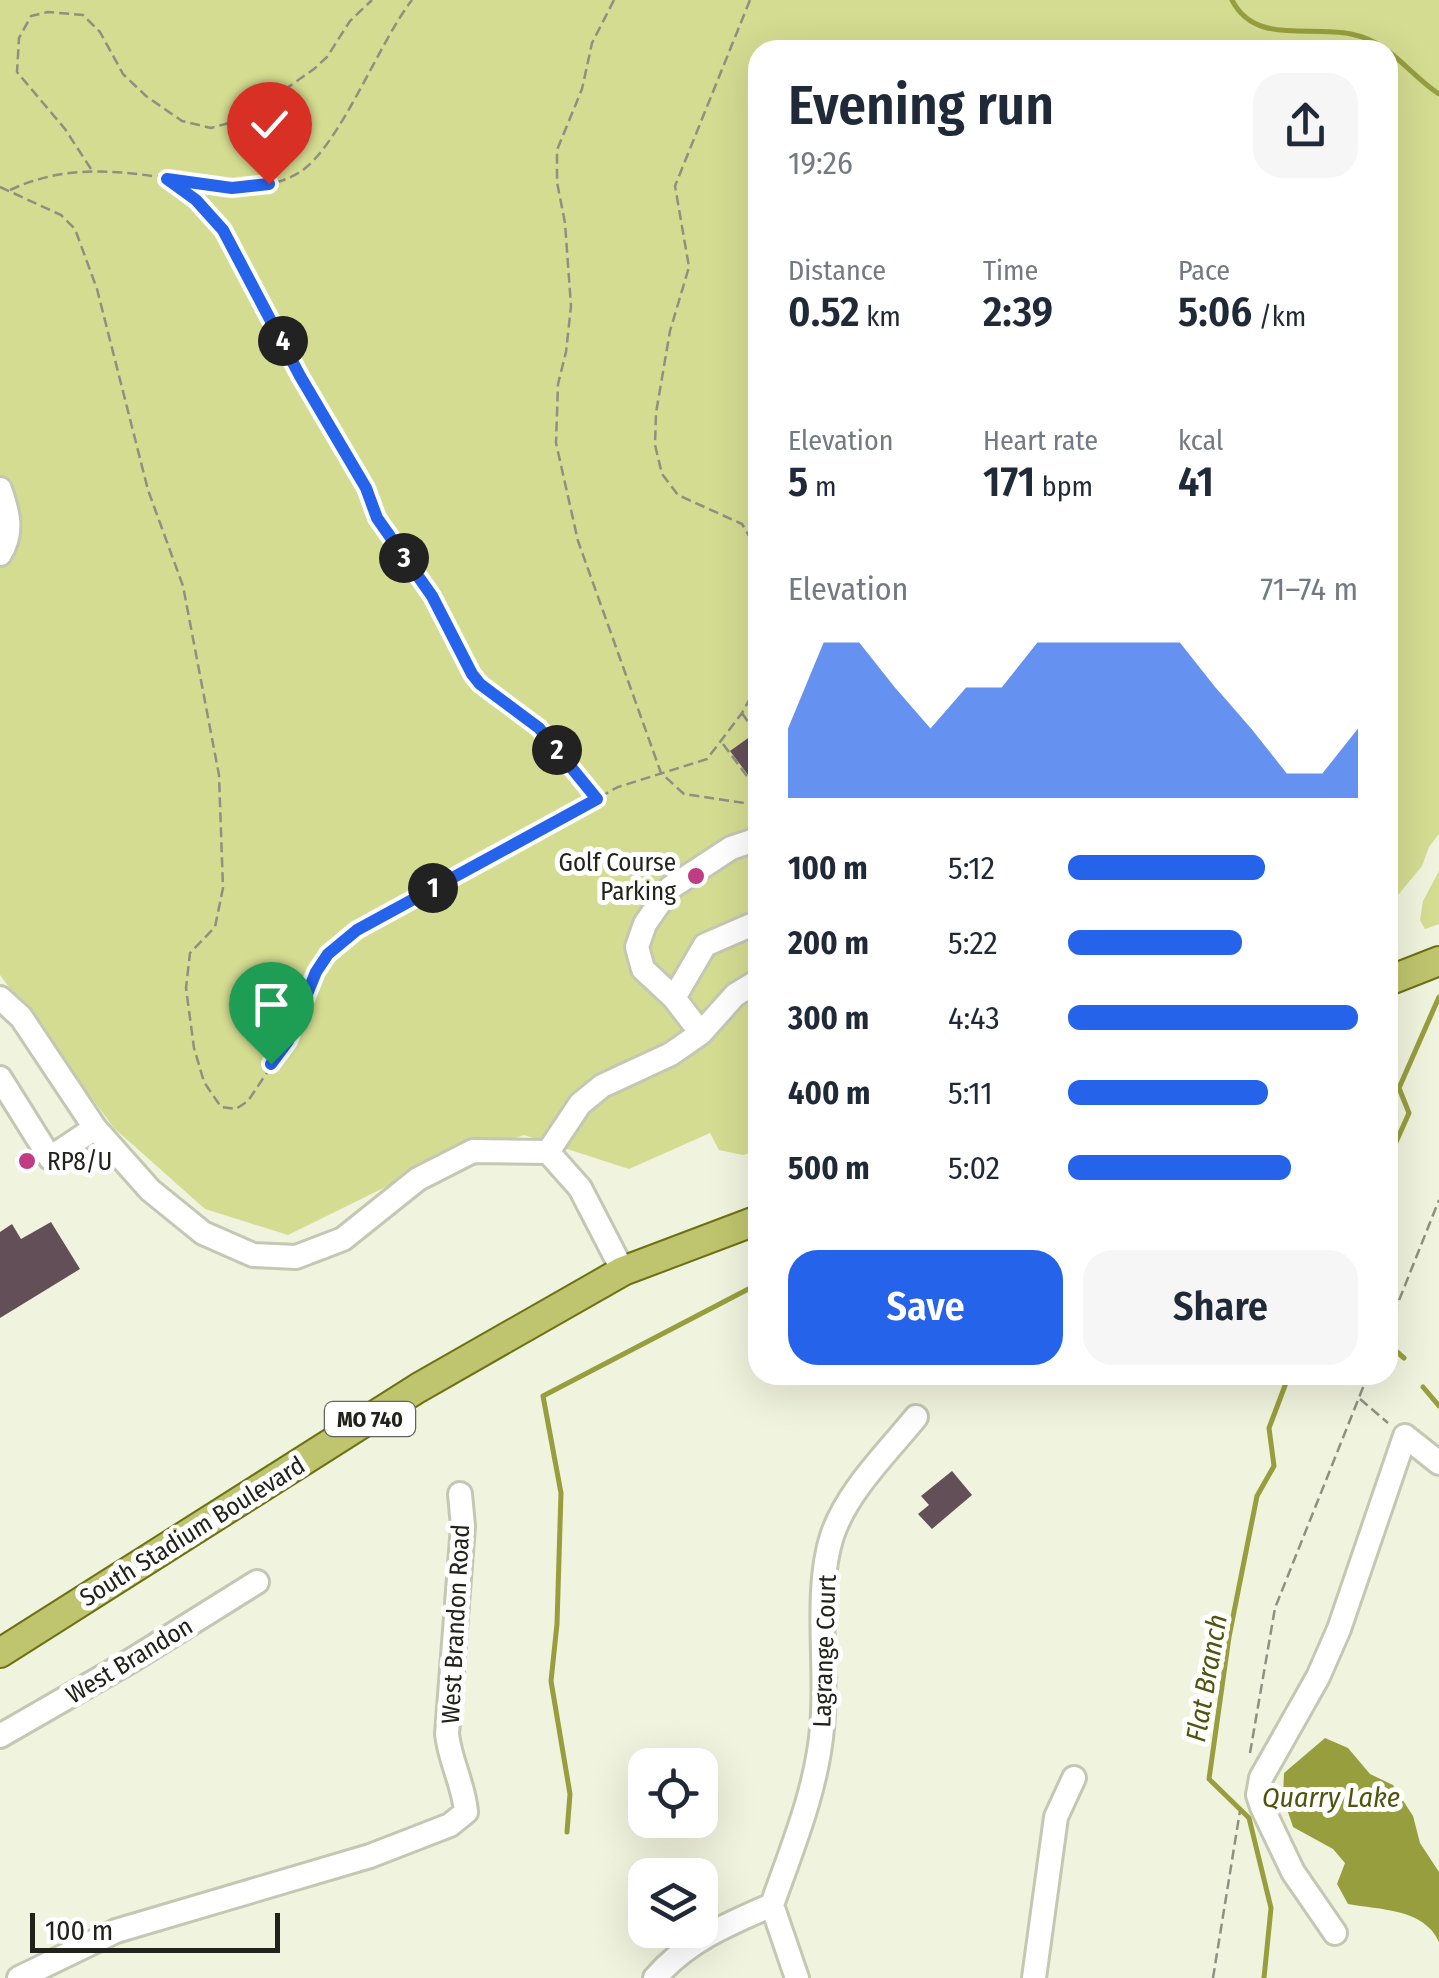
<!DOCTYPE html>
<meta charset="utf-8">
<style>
body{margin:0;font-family:"Fira Sans Condensed",sans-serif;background:#f6f6f7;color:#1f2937;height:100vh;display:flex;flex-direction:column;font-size:38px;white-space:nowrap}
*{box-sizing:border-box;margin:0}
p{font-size:32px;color:#747a83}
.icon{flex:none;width:55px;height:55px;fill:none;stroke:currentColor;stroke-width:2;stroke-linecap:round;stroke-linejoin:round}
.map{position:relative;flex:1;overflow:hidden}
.panel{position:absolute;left:748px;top:40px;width:650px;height:1345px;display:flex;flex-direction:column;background:#fff;border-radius:30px;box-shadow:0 10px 40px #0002}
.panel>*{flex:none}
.tools{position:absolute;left:628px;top:1748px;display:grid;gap:20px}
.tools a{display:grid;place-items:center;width:90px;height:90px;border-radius:20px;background:#fff;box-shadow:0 10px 40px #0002;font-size:50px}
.scale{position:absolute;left:30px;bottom:25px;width:250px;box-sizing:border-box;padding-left:10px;border:5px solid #21221a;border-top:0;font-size:28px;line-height:35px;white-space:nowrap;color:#21221a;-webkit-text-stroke:8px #fff;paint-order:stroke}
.pin{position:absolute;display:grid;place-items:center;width:85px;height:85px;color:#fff;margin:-102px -42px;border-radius:50% 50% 50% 0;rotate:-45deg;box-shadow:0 0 10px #0007}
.pin .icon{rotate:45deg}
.km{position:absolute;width:50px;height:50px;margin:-25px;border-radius:50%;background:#222;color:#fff;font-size:28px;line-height:50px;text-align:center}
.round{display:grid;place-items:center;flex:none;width:105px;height:105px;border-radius:30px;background:#f6f6f7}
.head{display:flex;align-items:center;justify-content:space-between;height:170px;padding:0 40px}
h1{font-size:55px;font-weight:600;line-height:75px}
.stats{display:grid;grid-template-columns:repeat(3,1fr);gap:15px;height:170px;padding:10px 40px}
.stats div{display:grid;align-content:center}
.stats b{font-size:42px;font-weight:600}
.stats small{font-size:28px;font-weight:400}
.stats p{font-size:28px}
.chart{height:280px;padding:20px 40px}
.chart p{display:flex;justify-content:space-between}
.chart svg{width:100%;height:180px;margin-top:10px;fill:#2563eb;opacity:.7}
.cta{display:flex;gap:20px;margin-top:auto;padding:20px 40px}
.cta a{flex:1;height:115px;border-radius:30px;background:#2563eb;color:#fff;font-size:40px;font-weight:600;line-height:115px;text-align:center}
.cta a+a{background:#f6f6f7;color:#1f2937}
ul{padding:0 40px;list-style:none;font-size:32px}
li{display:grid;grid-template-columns:160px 120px 1fr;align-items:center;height:75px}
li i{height:25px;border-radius:12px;background:#2563eb}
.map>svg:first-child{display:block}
</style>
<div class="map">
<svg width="1439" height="1978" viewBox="0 0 1439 1978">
<rect width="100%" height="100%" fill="#f0f3dd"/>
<path fill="#d4dc91" d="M 0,0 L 1439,0 L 1439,834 L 1429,847 L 1422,866 L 1388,907 L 1388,50 L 758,50 L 757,1151 L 743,1155 L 719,1150 L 710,1133 L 629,1169 L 524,1135 L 418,1171 L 288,1235 L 205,1209 L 114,1128 L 0,975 Z
M 1439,871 L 1439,924 L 1425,929 L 1420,920 L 1423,901 Z"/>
<path fill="#969e3e" d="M 1325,1738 L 1348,1748 L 1370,1774 L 1393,1785 L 1413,1816 L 1420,1843 L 1439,1872 L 1439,1942 C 1424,1908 1379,1910 1348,1904 L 1337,1884 L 1345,1863 L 1333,1849 L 1293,1827 L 1283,1797 L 1284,1773 Z"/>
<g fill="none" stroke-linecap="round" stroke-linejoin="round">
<path stroke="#969e3e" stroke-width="5" d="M 1232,0 C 1255,45 1308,25 1351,34 C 1391,42 1407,73 1439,94
M 1388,1160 L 1409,1113 L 1399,1088 L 1439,997
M 1388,1344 L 1404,1358
M 1423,1387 L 1439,1406
M 567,1832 L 570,1794 L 551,1681 L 557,1624 L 561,1493 L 543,1396 L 758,1284
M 1264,1978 L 1271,1908 L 1249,1818 L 1209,1779 L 1229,1637 L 1257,1496 L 1274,1466 L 1269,1428 L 1289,1375"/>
</g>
<path fill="#634f58" d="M 758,731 L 758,788 L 730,751 Z
M 51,1222 L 80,1269 L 0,1318 L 0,1232 L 12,1224 L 21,1239 Z
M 952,1471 L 972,1495 L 932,1529 L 918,1514 L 929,1505 L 921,1496 Z"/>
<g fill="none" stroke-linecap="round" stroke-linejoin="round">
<g stroke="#c4c7b2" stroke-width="28">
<path id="minor" d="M 0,489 C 8,512 14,532 0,554
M 0,998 L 21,1017 L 95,1128 L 150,1190 L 203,1233 L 253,1255 L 296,1257 L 343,1239 L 418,1179 L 473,1151 L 548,1152 L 580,1188 L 623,1271
M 674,998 L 705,945 L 758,922
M 701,1033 L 674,998 L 643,969 L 637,947 L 645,924 L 670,888 L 731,848 L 758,839
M 0,1078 L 50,1158 L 95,1128
M 548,1152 L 580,1104 L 602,1086 L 671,1054 L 701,1033 L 735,995 L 758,981
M 0,1736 L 132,1660 L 257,1582
M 772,1905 C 792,1848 817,1789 822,1728 C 828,1669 814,1591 832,1536 C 847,1491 887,1453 916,1417
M 772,1905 L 797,1978
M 1335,1933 L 1293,1872 L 1262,1807 L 1258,1795 L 1261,1778 L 1318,1677 L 1339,1629 L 1405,1436 L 1439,1463
M 19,1978 L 116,1931 L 370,1856 L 450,1825 L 466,1812 C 464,1785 450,1762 447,1734 L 463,1526 L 460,1494
M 655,1978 C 687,1941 728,1924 772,1905
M 1034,1978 L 1056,1817 L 1074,1778"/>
</g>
<g stroke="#6c7112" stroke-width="32">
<path id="major" d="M 1388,981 L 1439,961
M 0,1653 L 418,1388 L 623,1271 L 758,1220"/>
</g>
<path stroke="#8e9081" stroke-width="2.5" stroke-dasharray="10 5" stroke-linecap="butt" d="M 614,0 L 592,43 L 582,89 L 557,150 L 557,182 L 565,223 L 571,306 L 566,352 L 558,384 L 556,443 L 578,541 L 661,773 L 684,794 L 758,805
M 750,0 L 675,186 L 689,267 L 670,331 L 656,413 L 655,445 L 662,474 L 678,495 L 742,524 L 758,551
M 91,169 L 65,129 L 17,72 L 19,38 L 31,16 L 48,12 L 83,15 L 100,32 L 123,74 L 146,96 L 182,121 L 211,128 L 243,119 L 314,69 L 327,57 L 350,21 L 372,0
M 167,179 L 196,200 L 223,230 L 299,375 L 365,488 L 377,518 L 432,596 L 471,674 L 480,684 L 539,728 L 596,798
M 0,187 L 61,215 L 75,229 L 97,289 L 148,490 L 183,586 L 219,775 L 223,888 L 215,927 L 190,953 L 186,988 L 194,1048 L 204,1082 L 221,1107 L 236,1109 L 248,1101 L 288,1041 L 316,972 L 328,954 L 357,930 L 618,787 L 707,759 L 742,713 L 758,684
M 10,190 C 85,155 153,179 232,187 C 256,187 279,185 300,172 C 340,146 379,42 412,0
M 742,713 L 755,732
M 723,744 L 758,791
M 1388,1328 L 1439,1200
M 1360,1399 L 1388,1423
M 1250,1753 L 1275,1608 L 1368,1375
M 1213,1978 L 1240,1811"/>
<use href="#minor" stroke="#fff" stroke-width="22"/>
<use href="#major" stroke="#bfc46e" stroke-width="28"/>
</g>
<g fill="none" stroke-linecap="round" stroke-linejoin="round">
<g stroke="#fff" stroke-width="20">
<path id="route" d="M 269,184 L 232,188 L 167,179 L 196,200 L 223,230 L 300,376 L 366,488 L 377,518 L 432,596 L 472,674 L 480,684 L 539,728 L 597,799 L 357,930 L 328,954 L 316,972 L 288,1041 L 271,1064"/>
</g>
<use href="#route" stroke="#2563eb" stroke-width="12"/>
</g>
<g fill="#c03d83" stroke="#fff" stroke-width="4">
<circle cx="696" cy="876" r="10"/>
<circle cx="27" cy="1161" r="10"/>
</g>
<g text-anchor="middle" stroke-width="10" stroke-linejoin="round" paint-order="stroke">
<rect fill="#fff" stroke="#64645f" stroke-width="2.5" x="325" y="1402" width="90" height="34" rx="8"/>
<g font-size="22" font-weight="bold" fill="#21221a">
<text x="370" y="1427">MO 740</text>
</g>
<g font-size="25" fill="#21221a" stroke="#fff" text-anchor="end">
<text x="676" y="871">Golf Course<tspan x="676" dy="29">Parking</tspan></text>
<text x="47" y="1170" text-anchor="start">RP8/U</text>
</g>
<g font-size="25" fill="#21221a" stroke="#fff">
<text transform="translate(192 1531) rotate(-32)" y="9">South Stadium Boulevard</text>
<text transform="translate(455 1624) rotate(-87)" y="9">West Brandon Road</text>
<text transform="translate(824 1651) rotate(-88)" y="9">Lagrange Court</text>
<text transform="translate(129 1660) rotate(-31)" y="9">West Brandon</text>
</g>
<g font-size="28" font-style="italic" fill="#50550d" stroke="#fff">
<text transform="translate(1206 1678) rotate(-80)" y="10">Flat Branch</text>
<text x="1331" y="1807">Quarry Lake</text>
</g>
</g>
</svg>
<div class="tools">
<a><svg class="icon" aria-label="locate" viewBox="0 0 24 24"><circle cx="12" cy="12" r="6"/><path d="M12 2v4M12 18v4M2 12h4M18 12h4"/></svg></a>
<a><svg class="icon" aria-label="layers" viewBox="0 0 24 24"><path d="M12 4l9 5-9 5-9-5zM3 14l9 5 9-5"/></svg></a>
</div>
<div class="scale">100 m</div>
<div class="pin" style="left:271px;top:1064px;background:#1e9e55"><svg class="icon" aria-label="arrive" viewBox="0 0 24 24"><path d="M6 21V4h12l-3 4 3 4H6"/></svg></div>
<div class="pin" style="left:269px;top:184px;background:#d93025"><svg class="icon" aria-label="check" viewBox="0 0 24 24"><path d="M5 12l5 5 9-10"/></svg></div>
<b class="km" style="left:433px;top:888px">1</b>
<b class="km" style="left:557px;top:750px">2</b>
<b class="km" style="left:404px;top:558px">3</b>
<b class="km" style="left:283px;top:341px">4</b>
<section class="panel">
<div class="head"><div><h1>Evening run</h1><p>19:26</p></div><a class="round"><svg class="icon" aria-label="share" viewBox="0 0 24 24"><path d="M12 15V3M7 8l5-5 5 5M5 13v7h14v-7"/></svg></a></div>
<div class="stats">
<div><p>Distance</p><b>0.52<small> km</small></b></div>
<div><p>Time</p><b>2:39</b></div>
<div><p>Pace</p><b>5:06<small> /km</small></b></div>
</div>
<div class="stats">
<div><p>Elevation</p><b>5<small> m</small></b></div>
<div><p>Heart rate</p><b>171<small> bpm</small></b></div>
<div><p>kcal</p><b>41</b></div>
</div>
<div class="chart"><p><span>Elevation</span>71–74 m</p>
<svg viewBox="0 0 160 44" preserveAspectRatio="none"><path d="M0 44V27L10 6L20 6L30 17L40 27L50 17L60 17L70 6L80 6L90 6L100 6L110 6L120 17L130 27L140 38L150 38L160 27V44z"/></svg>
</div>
<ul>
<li><b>100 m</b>5:12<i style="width:68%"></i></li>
<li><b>200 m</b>5:22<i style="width:60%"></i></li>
<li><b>300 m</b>4:43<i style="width:100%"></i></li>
<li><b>400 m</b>5:11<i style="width:69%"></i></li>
<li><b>500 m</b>5:02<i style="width:77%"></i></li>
</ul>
<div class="cta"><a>Save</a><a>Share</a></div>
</section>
</div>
